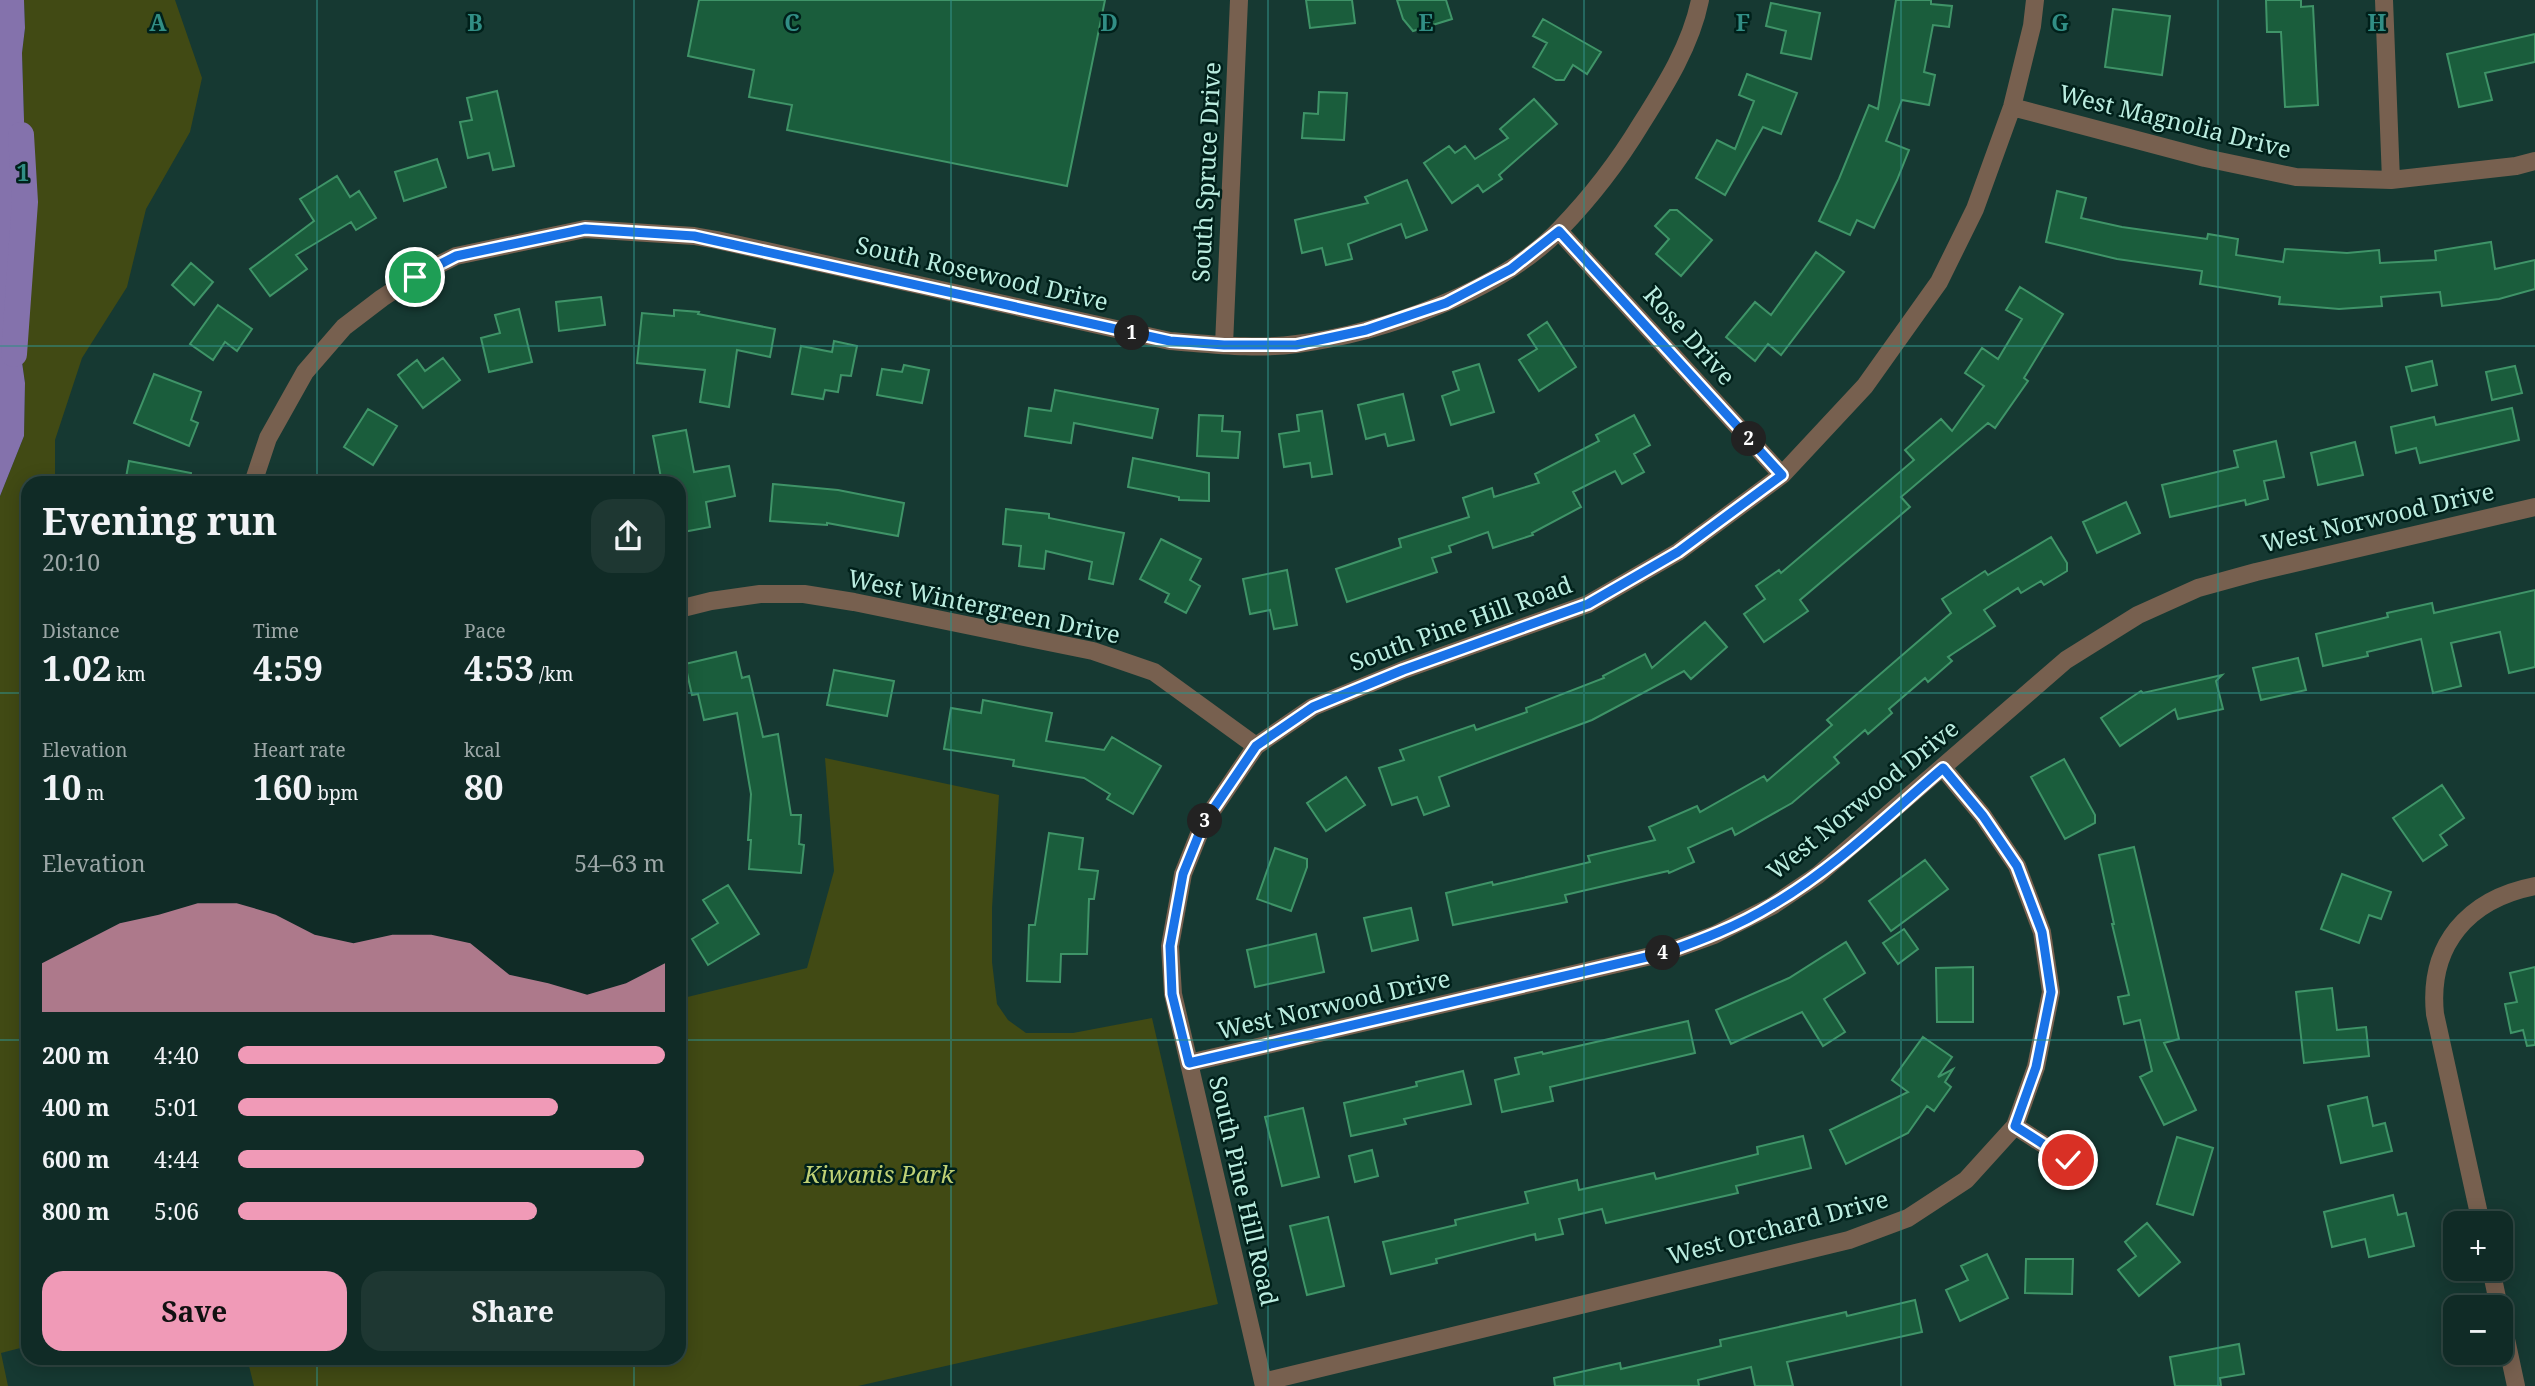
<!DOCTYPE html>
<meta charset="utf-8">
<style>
body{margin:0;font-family:"Noto Serif",serif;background:#1e3732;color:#f1f3f6;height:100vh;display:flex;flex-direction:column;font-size:26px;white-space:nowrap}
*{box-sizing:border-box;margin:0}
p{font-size:23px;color:#9ca7a7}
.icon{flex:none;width:38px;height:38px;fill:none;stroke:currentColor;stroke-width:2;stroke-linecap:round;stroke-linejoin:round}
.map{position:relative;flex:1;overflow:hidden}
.drawer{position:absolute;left:21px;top:476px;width:665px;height:889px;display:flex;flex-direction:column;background:#102b26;border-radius:21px;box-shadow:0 4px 18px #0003,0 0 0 2px #304743}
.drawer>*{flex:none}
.fabs{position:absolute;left:2443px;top:1211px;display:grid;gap:14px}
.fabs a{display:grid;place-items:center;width:70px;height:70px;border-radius:14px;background:#102b26;box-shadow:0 4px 18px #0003,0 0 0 2px #304743;font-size:35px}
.pin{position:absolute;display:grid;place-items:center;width:60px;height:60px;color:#fff;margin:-30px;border:4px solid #fff;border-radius:50%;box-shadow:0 2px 7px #0007}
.km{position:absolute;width:35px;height:35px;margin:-18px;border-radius:50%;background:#222;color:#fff;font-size:19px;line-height:35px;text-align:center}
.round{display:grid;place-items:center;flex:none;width:74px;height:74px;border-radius:21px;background:#1e3732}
.overview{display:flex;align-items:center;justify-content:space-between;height:119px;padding:0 21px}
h1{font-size:38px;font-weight:700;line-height:52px}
.figures{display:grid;grid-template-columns:repeat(3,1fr);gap:10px;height:119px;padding:7px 21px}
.figures div{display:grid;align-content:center}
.figures b{font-size:35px;font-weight:700}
.figures small{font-size:19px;font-weight:400}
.figures p{font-size:19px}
.chart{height:196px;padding:14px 21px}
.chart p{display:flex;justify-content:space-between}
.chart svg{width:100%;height:126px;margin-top:7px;fill:#f09ab7;opacity:.7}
.action{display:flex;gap:14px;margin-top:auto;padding:14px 21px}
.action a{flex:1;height:80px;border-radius:21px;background:#f09ab7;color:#111;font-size:28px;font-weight:700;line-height:80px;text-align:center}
.action a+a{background:#1e3732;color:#f1f3f6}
ul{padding:0 21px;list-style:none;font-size:23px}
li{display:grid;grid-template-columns:112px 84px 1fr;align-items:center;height:52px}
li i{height:18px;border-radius:9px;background:#f09ab7}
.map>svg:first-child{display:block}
</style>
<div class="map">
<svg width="2535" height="1386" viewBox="0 0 2535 1386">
<rect width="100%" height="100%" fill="#163932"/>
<path fill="#414a14" d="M 24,0 L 175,0 L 202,78 L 190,132 L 146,209 L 127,287 L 82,358 L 55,440 L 55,483 L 28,483 L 28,1346 L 1,1353 L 8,1386 L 0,1386 L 0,496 L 24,436 L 25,383 L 14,306 L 14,285 L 25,153 L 22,53 L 25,28 Z
M 825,758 L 999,795 L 992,908 L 992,962 L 997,1004 L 1008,1020 L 1026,1033 L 1073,1033 L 1152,1018 L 1218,1304 L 858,1386 L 254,1386 L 247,1358 L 679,1358 L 679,999 L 807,968 L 834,871 Z"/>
<path fill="#8472ac" d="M 0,0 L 24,0 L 25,28 L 22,53 L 25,153 L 14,285 L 14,306 L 25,383 L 24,436 L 0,496 Z"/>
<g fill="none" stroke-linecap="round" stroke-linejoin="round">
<path stroke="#8472ac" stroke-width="26" d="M 14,354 L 25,202 L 21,135"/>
</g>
<path fill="#1a5d3c" stroke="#3f9468" stroke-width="2" d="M 699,0 L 1105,0 L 1067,186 L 787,130 L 792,105 L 749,97 L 754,70 L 688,56 Z
M 1306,0 L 1352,0 L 1355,23 L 1310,28 Z
M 1397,0 L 1446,0 L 1452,19 L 1413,31 L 1403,19 Z
M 1896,0 L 1931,0 L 1931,4 L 1952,6 L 1949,27 L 1933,25 L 1924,72 L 1935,75 L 1929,105 L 1902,100 L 1886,141 L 1909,150 L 1897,180 L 1874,228 L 1857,220 L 1850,235 L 1819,221 L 1839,179 L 1869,105 L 1878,109 Z
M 2266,0 L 2301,0 L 2301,7 L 2313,6 L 2318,105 L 2285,107 L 2281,32 L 2267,32 Z
M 1771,3 L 1820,13 L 1811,59 L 1781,53 L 1786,31 L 1766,26 Z
M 2113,9 L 2170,16 L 2162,75 L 2105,67 Z
M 1543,19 L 1601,52 L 1587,74 L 1573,65 L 1564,80 L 1556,80 L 1533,67 L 1547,43 L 1533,36 Z
M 2535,34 L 2535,62 L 2485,73 L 2492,100 L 2459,107 L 2447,54 Z
M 1747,74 L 1797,93 L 1781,134 L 1763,127 L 1725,195 L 1696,178 L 1717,140 L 1735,149 L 1754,101 L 1739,95 Z
M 497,91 L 514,166 L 493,170 L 489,153 L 468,158 L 460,122 L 472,120 L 467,98 Z
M 1319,92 L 1347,93 L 1344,140 L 1302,138 L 1304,113 L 1318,114 Z
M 1534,99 L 1557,124 L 1499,175 L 1502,179 L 1483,192 L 1478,185 L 1452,203 L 1424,163 L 1449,146 L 1455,153 L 1465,146 L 1475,159 L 1508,138 L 1500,129 Z
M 437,159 L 446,187 L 404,201 L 395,172 Z
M 337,176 L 350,197 L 359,191 L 376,218 L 356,230 L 351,222 L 296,255 L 307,269 L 270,296 L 250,269 L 314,221 L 300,199 Z
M 1407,180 L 1427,230 L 1406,238 L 1401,224 L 1348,244 L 1352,259 L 1326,265 L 1322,248 L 1302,253 L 1295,220 L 1368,203 L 1365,197 Z
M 2057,191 L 2086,198 L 2081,218 L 2122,227 L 2207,239 L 2208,234 L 2238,239 L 2236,255 L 2283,262 L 2285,249 L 2347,253 L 2379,250 L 2380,263 L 2436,260 L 2435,251 L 2491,242 L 2495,269 L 2535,260 L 2535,289 L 2499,299 L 2442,306 L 2440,292 L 2381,297 L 2382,306 L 2339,309 L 2279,304 L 2280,297 L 2200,284 L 2202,271 L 2117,259 L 2046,242 Z
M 1670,210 L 1677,210 L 1712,240 L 1681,276 L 1656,254 L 1669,239 L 1655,226 Z
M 1816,252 L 1844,272 L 1781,355 L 1768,344 L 1755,361 L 1726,337 L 1755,302 L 1771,315 Z
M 191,263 L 213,282 L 194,305 L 172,285 Z
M 2020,287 L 2063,314 L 2024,378 L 2028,381 L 1995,428 L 1988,423 L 1901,497 L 1910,507 L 1800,600 L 1808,611 L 1764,642 L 1744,614 L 1765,599 L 1756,586 L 1779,570 L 1781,573 L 1914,460 L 1905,450 L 1941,419 L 1952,431 L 1984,386 L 1965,373 L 1982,348 L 1998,359 L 2022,319 L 2006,310 Z
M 601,297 L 605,325 L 559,331 L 556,302 Z
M 218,305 L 252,329 L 237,351 L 225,342 L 213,360 L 190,344 Z
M 519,309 L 532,362 L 489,372 L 481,338 L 500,333 L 495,315 Z
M 674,310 L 699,312 L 698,314 L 775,329 L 770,357 L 737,350 L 729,407 L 700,402 L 705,370 L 637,363 L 642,313 L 674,316 Z
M 1547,322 L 1576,367 L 1539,391 L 1519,360 L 1537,349 L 1528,335 Z
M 834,341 L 857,346 L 851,376 L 841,375 L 838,392 L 825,390 L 823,399 L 792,394 L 801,346 L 832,352 Z
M 443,358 L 460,380 L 423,408 L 398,375 L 417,360 L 425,371 Z
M 2432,361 L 2437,385 L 2412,391 L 2406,367 Z
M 1479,364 L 1494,412 L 1451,425 L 1442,396 L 1459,390 L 1453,372 Z
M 904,365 L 929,370 L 922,403 L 877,395 L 882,369 L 902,372 Z
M 2515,366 L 2522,393 L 2492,400 L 2486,372 Z
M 154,374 L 201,392 L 191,420 L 198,423 L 189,446 L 134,423 Z
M 1055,390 L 1158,409 L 1152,438 L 1074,423 L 1071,443 L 1025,436 L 1029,408 L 1051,411 Z
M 1403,394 L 1414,440 L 1388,446 L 1385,434 L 1366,439 L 1358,405 Z
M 2512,408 L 2519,440 L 2420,463 L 2416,448 L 2396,453 L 2391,427 L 2434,417 L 2436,425 Z
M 368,409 L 397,426 L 373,465 L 344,447 Z
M 1322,411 L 1332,474 L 1312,477 L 1310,463 L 1284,467 L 1279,434 L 1299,431 L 1297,415 Z
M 1199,415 L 1223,416 L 1222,431 L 1240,432 L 1238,458 L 1197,456 Z
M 1634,415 L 1650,445 L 1634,454 L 1644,472 L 1622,484 L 1615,471 L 1573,492 L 1581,507 L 1532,533 L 1533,535 L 1493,548 L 1488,532 L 1449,546 L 1451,552 L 1432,558 L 1437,572 L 1347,602 L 1336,569 L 1401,547 L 1399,539 L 1469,517 L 1463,498 L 1492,488 L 1494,497 L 1539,483 L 1535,474 L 1599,441 L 1596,435 Z
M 686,430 L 694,472 L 729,466 L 735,496 L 706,502 L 710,527 L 683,532 L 679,511 L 679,483 L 662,483 L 653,436 Z
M 2276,441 L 2284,477 L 2264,481 L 2268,499 L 2246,505 L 2245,500 L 2170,517 L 2162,485 L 2238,467 L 2234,451 Z
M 2355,442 L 2363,475 L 2318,485 L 2311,453 Z
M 1133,458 L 1209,473 L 1209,501 L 1179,500 L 1179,497 L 1128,487 Z
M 129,461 L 191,473 L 190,483 L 125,483 Z
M 773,484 L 838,490 L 904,503 L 898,536 L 827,523 L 827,525 L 770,521 Z
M 2126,502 L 2140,533 L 2097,553 L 2083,522 Z
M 1006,509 L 1049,514 L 1049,518 L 1124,533 L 1113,584 L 1089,579 L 1092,562 L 1046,551 L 1044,569 L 1019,566 L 1021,546 L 1003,544 Z
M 2051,537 L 2067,563 L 2067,571 L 2044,585 L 2041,581 L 2021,593 L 2018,588 L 1984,610 L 1995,626 L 1948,657 L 1952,661 L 1928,682 L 1925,678 L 1889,709 L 1892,713 L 1868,734 L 1865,730 L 1834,757 L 1839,763 L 1792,803 L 1735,835 L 1732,828 L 1688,848 L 1694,862 L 1669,873 L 1668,871 L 1565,895 L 1567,902 L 1453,925 L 1446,893 L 1492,882 L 1493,885 L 1590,862 L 1588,856 L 1655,840 L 1649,827 L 1697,806 L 1700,812 L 1764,776 L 1767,781 L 1832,725 L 1827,720 L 1951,613 L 1942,599 L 1985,571 L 1988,575 Z
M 1161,539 L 1201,559 L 1190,580 L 1200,586 L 1186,613 L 1165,602 L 1169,594 L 1140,579 Z
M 1287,570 L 1297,625 L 1274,629 L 1270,610 L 1250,614 L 1243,579 Z
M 2535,590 L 2535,667 L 2509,673 L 2500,632 L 2451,643 L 2461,686 L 2433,693 L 2421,639 L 2367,652 L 2368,656 L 2323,666 L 2316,634 L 2388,617 L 2387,613 L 2432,603 L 2434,613 Z
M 1705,622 L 1727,647 L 1691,679 L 1684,671 L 1592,720 L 1439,777 L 1449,806 L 1424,815 L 1417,797 L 1392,805 L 1379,768 L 1404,760 L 1400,750 L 1474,725 L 1476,730 L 1527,712 L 1526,708 L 1604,678 L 1603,676 L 1645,654 L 1652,668 Z
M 736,652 L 742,678 L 749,676 L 763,737 L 778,734 L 791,815 L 801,815 L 799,844 L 804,845 L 801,873 L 749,869 L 751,840 L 748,840 L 751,794 L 737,713 L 704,720 L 698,694 L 692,695 L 685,664 Z
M 2298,658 L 2306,690 L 2261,700 L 2253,668 Z
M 834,670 L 894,681 L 887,716 L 827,705 Z
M 2222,675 L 2216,681 L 2223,709 L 2178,719 L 2175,709 L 2120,746 L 2101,718 L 2141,691 L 2143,693 Z
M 983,700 L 1052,713 L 1046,741 L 1104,750 L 1112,737 L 1161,766 L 1133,814 L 1107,799 L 1110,794 L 1084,778 L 1013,766 L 1014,760 L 944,749 L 951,708 L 981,713 Z
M 2064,759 L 2095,815 L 2095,823 L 2065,839 L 2031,777 Z
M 1346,777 L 1365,805 L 1326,831 L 1307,803 Z
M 2442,785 L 2464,818 L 2440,835 L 2447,845 L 2423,861 L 2393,818 Z
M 1049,833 L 1083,838 L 1079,869 L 1098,871 L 1094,899 L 1089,899 L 1087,954 L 1061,954 L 1060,982 L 1027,981 L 1029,925 L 1035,925 Z
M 2134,847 L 2179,1039 L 2164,1043 L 2196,1110 L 2164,1125 L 2140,1077 L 2152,1071 L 2140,1020 L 2124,1024 L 2118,997 L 2129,995 L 2112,924 L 2114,924 L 2099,855 Z
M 1275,848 L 1307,859 L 1307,867 L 1291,911 L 1257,899 Z
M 1925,860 L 1948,889 L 1891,931 L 1869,901 Z
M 2342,874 L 2391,892 L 2381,919 L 2369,915 L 2359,943 L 2321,929 Z
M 728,885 L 759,934 L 708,965 L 692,939 L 718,923 L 703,900 Z
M 1411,908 L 1418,940 L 1372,951 L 1364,918 Z
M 1904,929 L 1918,949 L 1898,964 L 1883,943 Z
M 1316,934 L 1324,972 L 1255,987 L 1247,950 Z
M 1846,942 L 1865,973 L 1824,999 L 1845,1032 L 1823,1046 L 1802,1012 L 1731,1044 L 1716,1010 L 1789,978 Z
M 1973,967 L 1973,1022 L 1937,1022 L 1936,968 Z
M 2535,967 L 2535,1045 L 2527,1046 L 2523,1030 L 2511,1033 L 2505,1004 L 2517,1002 L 2510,973 Z
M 2332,988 L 2337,1030 L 2366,1027 L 2369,1056 L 2304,1063 L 2296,992 Z
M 1688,1021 L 1695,1053 L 1550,1087 L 1553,1101 L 1502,1112 L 1495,1080 L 1519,1074 L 1515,1058 L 1542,1052 L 1543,1054 Z
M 1923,1037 L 1952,1057 L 1938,1077 L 1953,1069 L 1945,1082 L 1951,1087 L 1934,1111 L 1927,1106 L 1908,1133 L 1846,1164 L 1830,1130 L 1908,1092 L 1892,1080 Z
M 1463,1071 L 1471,1104 L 1404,1119 L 1406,1124 L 1351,1136 L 1344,1103 L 1417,1086 L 1416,1082 Z
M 2367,1097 L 2373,1126 L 2385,1123 L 2392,1151 L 2341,1163 L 2328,1106 Z
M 1303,1108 L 1319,1177 L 1282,1186 L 1265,1117 Z
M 1803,1136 L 1811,1168 L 1736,1186 L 1738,1193 L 1606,1223 L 1602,1209 L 1559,1219 L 1563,1234 L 1536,1240 L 1535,1234 L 1436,1259 L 1437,1263 L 1391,1274 L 1383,1242 L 1456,1225 L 1455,1220 L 1528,1203 L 1525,1192 L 1577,1180 L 1579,1190 L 1654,1173 L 1656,1179 L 1758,1154 L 1757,1147 Z
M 2177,1137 L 2213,1148 L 2193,1215 L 2157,1204 Z
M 1372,1150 L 1378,1176 L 1355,1182 L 1349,1156 Z
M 2393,1195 L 2398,1215 L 2406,1213 L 2414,1246 L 2369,1257 L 2365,1239 L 2332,1247 L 2324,1212 Z
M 1328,1217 L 1344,1286 L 1307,1295 L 1290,1226 Z
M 2147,1223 L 2180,1262 L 2139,1296 L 2118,1270 L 2136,1256 L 2125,1242 Z
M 1987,1254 L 2008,1298 L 1960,1321 L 1946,1290 L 1968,1280 L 1961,1266 Z
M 2026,1259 L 2073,1259 L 2072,1294 L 2025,1293 Z
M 1915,1300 L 1922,1332 L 1787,1362 L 1793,1386 L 1755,1386 L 1751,1367 L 1698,1380 L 1699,1386 L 1555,1386 L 1554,1378 L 1620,1363 L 1621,1369 L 1721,1346 L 1720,1340 L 1846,1312 L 1847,1316 Z
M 2239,1344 L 2244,1374 L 2220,1378 L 2221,1386 L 2175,1386 L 2170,1357 Z"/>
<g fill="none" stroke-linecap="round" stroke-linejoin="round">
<path stroke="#77604f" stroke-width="18" d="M 2384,0 L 2391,180
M 2012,107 L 2205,158 L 2296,177 L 2391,180 L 2516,166 L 2535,161
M 1559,231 L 1782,475
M 1224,345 L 1239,0
M 253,483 L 268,438 L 305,372 L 344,327 L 382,298 L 414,277 L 456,256 L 585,229 L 694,236 L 717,240 L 1170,341 C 1210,344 1257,350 1297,344 C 1381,333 1500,292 1560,229 C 1591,197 1618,162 1641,124 C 1665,86 1691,45 1700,0
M 679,609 L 711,601 L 760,594 L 804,594 L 854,602 L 1093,651 L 1154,672 L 1256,746
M 1189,1063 L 1664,953 L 1714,935 L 1772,906 L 1818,875 L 2066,660 L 2138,615 L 2198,588 L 2256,572 L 2535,507
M 2015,1126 L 2068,1160
M 2481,1223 L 2435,1014 C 2428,945 2468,899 2535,886
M 2491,1269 L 2499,1307
M 2501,1316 L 2516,1386
M 1263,1382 L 1849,1240 L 1908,1218 L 1966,1180 L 2015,1126 L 2036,1067 L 2051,992 L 2042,932 L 2017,866 L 1983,816 L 1943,768
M 1264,1386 L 1173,994 L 1170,946 L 1183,874 L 1203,824 L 1256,746 L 1313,707 L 1403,670 L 1588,604 L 1678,552 L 1782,475 L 1865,386 L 1939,282 L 1975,209 L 2012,107 L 2032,26 L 2035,0"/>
</g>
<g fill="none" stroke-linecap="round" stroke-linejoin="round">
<g stroke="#fff" stroke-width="14">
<path id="route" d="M 415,277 L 456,256 L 585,229 L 694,236 L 1170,341 L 1224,345 L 1296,345 L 1366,330 L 1446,303 L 1511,269 L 1559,231 L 1782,475 L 1678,552 L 1588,604 L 1403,670 L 1313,707 L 1256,746 L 1203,824 L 1183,874 L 1170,946 L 1172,994 L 1189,1063 L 1664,953 C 1701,940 1738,926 1772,905 C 1834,869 1888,815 1943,768 L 1983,816 L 2017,866 L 2042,932 L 2051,992 L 2036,1067 L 2015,1126 L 2068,1160"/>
</g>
<use href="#route" stroke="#1a73e8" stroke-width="9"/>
</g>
<path fill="none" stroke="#318e85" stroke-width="2" stroke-opacity="0.55" d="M 317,0 L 317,483M 634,0 L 634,483M 951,0 L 951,1386M 1268,0 L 1268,1386M 1584,0 L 1584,1386M 1901,0 L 1901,1386M 2218,0 L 2218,1386M 0,346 L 2535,346M 0,693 L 28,693M 679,693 L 2535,693M 0,1040 L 28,1040M 679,1040 L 2535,1040M 317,1358 L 317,1386M 634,1358 L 634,1386"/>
<g text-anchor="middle" stroke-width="5" stroke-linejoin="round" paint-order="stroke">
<g font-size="24" fill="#bbede0" stroke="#00201a">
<text transform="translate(2175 122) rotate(14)" y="8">West Magnolia Drive</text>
<text transform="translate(1207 172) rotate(-87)" y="8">South Spruce Drive</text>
<text transform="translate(982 274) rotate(13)" y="8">South Rosewood Drive</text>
<text transform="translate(1689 336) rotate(48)" y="8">Rose Drive</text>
<text transform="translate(2378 518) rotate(-13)" y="8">West Norwood Drive</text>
<text transform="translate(984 607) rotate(12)" y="8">West Wintergreen Drive</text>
<text transform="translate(1461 624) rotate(-20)" y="8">South Pine Hill Road</text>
<text transform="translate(1863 800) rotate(-39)" y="8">West Norwood Drive</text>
<text transform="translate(1334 1005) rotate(-13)" y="8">West Norwood Drive</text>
<text transform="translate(1243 1191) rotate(77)" y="8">South Pine Hill Road</text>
<text transform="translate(1778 1228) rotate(-15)" y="8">West Orchard Drive</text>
</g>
<g font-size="24" font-style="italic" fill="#c0d175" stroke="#00201a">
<text x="879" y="1183">Kiwanis Park</text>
</g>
</g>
<g font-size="23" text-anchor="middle" font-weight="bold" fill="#318e85" stroke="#00201a" stroke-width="5" stroke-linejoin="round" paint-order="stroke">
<text x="158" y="31">A</text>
<text x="475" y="31">B</text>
<text x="792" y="31">C</text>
<text x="1109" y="31">D</text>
<text x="1426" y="31">E</text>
<text x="1743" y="31">F</text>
<text x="2060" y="31">G</text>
<text x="2377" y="31">H</text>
<text x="23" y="181">1</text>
</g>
</svg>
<div class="fabs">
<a>+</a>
<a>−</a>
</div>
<div class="pin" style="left:415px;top:277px;background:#1e9e55"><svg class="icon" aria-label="arrive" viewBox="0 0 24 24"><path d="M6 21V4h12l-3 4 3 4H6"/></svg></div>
<div class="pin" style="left:2068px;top:1160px;background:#d93025"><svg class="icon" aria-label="check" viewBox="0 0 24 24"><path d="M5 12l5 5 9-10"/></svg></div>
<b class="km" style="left:1132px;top:333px">1</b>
<b class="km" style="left:1749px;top:439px">2</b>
<b class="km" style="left:1205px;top:821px">3</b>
<b class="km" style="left:1663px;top:953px">4</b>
<section class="drawer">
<div class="overview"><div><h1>Evening run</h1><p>20:10</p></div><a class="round"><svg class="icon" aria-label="share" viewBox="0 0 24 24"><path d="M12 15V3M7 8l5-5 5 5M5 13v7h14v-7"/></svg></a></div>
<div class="figures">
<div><p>Distance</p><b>1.02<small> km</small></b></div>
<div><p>Time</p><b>4:59</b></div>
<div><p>Pace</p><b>4:53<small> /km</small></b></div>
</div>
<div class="figures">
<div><p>Elevation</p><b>10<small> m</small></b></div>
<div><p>Heart rate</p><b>160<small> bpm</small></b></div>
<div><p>kcal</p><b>80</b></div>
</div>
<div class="chart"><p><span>Elevation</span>54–63 m</p>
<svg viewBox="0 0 160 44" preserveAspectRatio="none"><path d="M0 44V27L10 20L20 13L30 10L40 6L50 6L60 10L70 17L80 20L90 17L100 17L110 20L120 31L130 34L140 38L150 34L160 27V44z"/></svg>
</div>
<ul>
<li><b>200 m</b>4:40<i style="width:100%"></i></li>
<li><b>400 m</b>5:01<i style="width:75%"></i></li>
<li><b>600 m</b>4:44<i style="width:95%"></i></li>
<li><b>800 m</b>5:06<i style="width:70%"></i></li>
</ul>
<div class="action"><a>Save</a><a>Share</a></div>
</section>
</div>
